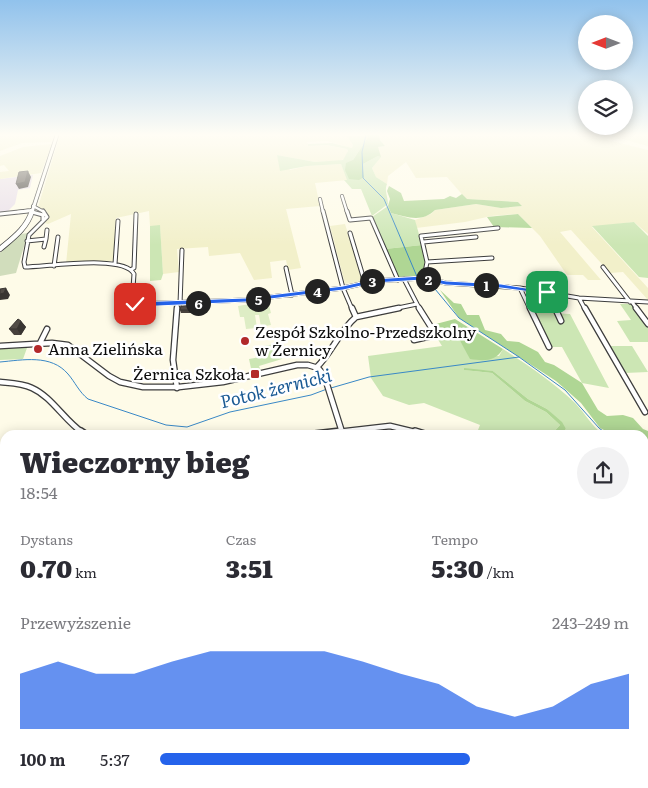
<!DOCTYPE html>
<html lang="pl">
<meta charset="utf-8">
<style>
body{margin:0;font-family:Literata,serif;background:#f2f2f3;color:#2b2b33;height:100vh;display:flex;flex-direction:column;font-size:19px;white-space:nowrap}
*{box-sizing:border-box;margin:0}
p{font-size:16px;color:#7c7c81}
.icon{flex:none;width:28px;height:28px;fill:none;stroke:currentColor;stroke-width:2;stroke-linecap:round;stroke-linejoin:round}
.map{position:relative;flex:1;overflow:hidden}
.sheet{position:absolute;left:0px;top:430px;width:649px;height:359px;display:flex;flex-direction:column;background:#fff;border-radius:15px 15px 0 0;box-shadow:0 2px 12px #0003}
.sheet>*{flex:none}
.needle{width:32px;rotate:270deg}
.tools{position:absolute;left:578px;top:15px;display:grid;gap:10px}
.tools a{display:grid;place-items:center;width:55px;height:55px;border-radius:50%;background:#fff;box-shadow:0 2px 12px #0003;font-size:25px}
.pin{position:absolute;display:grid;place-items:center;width:42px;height:42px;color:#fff;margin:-21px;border-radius:10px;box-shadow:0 2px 8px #0006}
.km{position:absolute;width:25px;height:25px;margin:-12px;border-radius:50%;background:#222;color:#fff;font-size:14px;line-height:25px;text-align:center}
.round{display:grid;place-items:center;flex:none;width:52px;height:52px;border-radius:26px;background:#f2f2f3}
.headline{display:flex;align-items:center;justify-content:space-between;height:85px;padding:0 20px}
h1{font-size:28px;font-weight:800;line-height:38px}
.metrics{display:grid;grid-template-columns:repeat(3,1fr);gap:8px;height:85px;padding:5px 20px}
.metrics div{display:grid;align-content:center}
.metrics b{font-size:25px;font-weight:800}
.metrics small{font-size:14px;font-weight:400}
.metrics p{font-size:14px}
.chart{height:140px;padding:10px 20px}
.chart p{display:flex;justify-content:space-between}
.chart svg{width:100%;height:90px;margin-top:5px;fill:#2563eb;opacity:.7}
ul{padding:0 20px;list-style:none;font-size:16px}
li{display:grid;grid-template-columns:80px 60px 1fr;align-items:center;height:38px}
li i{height:12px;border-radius:6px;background:#2563eb}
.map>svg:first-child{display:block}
</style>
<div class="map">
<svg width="648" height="788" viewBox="0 0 648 788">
<rect width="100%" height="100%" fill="#fefbe8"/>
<path fill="#e8dee9" d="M 33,175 L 30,188 L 18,190 L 15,204 L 7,212 L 0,213 L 0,179 Z"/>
<path fill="#f2f0ca" d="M 0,135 L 54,135 L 51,142 L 22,143 L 0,151 Z
M 60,135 L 349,135 L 348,137 L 353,145 L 352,148 L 327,141 L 307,142 L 309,146 L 326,145 L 347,149 L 348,152 L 345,159 L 339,161 L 315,162 L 277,155 L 290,170 L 307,166 L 341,164 L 348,180 L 315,183 L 320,206 L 286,209 L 301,268 L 288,270 L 286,260 L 270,262 L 272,278 L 254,280 L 240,253 L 209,256 L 208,247 L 177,249 L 179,272 L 163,274 L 160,226 L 150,226 L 149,211 L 116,218 L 114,261 L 66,264 L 71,214 L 48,224 L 45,223 L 49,217 L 47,212 L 38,207 Z
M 379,135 L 587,135 L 648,150 L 648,234 L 634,222 L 592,227 L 648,288 L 648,300 L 623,272 L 610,273 L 571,230 L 560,232 L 601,280 L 588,280 L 583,275 L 567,275 L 540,236 L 518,214 L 491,216 L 465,222 L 416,228 L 415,220 L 431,214 L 435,210 L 476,204 L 501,208 L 522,206 L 518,202 L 466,199 L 447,177 L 416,178 L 406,162 L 388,176 L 387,184 L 376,177 L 372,168 L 376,163 L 378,147 L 385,146 L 380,140 Z
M 604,135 L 648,135 L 648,146 L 622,139 Z
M 52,144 L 41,173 L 0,179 L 0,172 L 9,171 L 4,165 L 0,166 L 0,156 L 23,147 Z
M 345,224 L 363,281 L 345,284 L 330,226 Z
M 644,614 L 648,616 L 648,788 L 630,788 L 630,784 L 644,784 Z
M 12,784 L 66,784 L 64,788 L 9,788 Z
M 200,784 L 436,784 L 435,788 L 198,788 Z
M 485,784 L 569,784 L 570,788 L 485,788 Z"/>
<path fill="#cce6b4" d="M 367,135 L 368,137 L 353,160 L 364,177 L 363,164 L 378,156 L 381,157 L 372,168 L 376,177 L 387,184 C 384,192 388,196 388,204 L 372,216 L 361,189 L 352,189 L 344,180 L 347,180 L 341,164 L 307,166 L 280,171 L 277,155 L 315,162 L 343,160 L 348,151 L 347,149 L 327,145 L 308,146 L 308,144 L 332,143 L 352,148 L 353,145 L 347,136 Z
M 388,206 L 391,213 L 415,220 L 422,245 L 385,249 L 372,217 Z
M 634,222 L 648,236 L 648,278 L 639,277 L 592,226 Z
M 160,225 L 163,274 L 161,280 L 150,281 L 150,226 Z
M 620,304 L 632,304 L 648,325 L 648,342 L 630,342 L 617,321 L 631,320 Z
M 533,312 L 570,314 L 609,388 L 582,383 L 562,347 L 550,347 Z
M 432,325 L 459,339 L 467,352 L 499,356 L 503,349 C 529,366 553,382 575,403 C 585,413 592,427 604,435 L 560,435 L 566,429 L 547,409 L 528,399 L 493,371 L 464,370 L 492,373 L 525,401 L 546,412 L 560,425 L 551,435 L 476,435 L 480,425 L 424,403 L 409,405 L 383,396 L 371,378 L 368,356 L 442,346 L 437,338 L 440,335 Z
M 280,343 L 282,359 L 259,366 L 261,371 L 252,373 L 249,359 L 266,356 L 264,346 Z
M 608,346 L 632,346 L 648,372 L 625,373 Z
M 0,348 L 27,348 L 23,359 L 0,360 Z
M 5,715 L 5,784 L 12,784 L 9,788 L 0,788 L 0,723 Z
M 66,784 L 126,784 L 124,788 L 64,788 Z"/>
<path fill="#afd694" d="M 367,135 L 379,135 L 380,140 L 385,146 L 378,147 L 381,157 L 378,156 L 363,164 L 364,177 L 359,180 L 349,179 L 345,170 L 346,163 L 353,160 L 368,137 Z
M 389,186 L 401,193 L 404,201 L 444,199 L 450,196 L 456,198 L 462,194 L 467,199 L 518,202 L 522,206 L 501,208 L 476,204 L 435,210 C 422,223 407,217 391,213 L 388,206 L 390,199 L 387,191 Z
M 518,214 L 532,228 L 494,227 L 487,217 Z
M 422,245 L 425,261 L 423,273 L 419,276 L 398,278 L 385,249 Z
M 440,290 L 454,303 L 461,304 L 467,315 L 479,315 L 485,330 L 501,334 L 507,341 L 519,342 L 538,352 L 545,362 L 554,365 L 582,383 L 598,410 L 607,416 L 623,415 L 633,418 L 643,429 L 648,431 L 648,441 L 644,440 L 644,435 L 614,435 L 600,428 L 581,403 L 556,381 L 459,318 Z
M 455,319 L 503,349 C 495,362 483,361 470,359 L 459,339 L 432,325 Z
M 464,368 L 493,371 L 528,399 L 547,409 L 562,422 L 566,429 L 560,435 L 551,435 L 560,425 L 546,412 L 525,401 L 492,373 L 464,370 Z"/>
<path fill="#d1ddbc" d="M 28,233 L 16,273 L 0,276 L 0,253 L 21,234 Z"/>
<path fill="#deedc5" d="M 268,301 L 271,313 L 268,314 L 271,325 L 261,327 L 259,315 L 255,315 L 257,328 L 246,329 L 244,317 L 240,317 L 238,306 Z"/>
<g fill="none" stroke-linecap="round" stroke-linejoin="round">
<path stroke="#3988c6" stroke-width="1" d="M 366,135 L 362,152 L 363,178 L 384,199 L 421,286 L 435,289 L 459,318 L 519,357
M 0,362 C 23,360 51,354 68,374 C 75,382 79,392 88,399 L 166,425 L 187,427 L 230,412 L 311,395 L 327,389
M 331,388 L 369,377 L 519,357 L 565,390 L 599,428 L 608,435
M 644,442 L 648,443"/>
<g stroke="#3d3d3d" stroke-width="4">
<path id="minor-far4" d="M 342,196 L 347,212
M 320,199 L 323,212
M 33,206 L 44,212
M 18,212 L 33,210"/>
</g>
<g stroke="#3d3d3d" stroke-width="5">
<path id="minor-far3" d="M 43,211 L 47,217 L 29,235 L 24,262 L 25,267 C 46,267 124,254 134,274 L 132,302 L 135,304 L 246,300 L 343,288 L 374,281 L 422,278 L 446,283 L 520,288 L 579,298 L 648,302
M 323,211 L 343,288 L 352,309
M 347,211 L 350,220 L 371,218 L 398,280
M 32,212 L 43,215 L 43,221
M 0,214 L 28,211
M 350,233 L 365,283
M 46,239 L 47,230
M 27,241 L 46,239 L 44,247
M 423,242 L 476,237
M 427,262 L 492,258
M 115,264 L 118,221
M 54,266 L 58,237
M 603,267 L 630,302
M 286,268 L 292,295
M 132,269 L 134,268 L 136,214
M 424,278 L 427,262 L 421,236 L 498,228
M 520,288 L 530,309
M 547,292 L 555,309
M 579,298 L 585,309
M 632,302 L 637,309
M 180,304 L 182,250
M 417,304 L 420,309
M 177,309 L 177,304
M 393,309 L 417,304 L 404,279"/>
</g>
<g stroke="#3d3d3d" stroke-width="7">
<path id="minor-far2" d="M 177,308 L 173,360 L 177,388
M 530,308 L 549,347
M 555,308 L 561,321
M 585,308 L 645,412
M 636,308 L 648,324
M 356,317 L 399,308
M 414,340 L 436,335 L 419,308
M 39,345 L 47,329
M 0,346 L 52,343 L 68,345 L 109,376 L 120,382 L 143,387 L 179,387 L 223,382 L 297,365 L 308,365 L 318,368 L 324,375 L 342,432
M 316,368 C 332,353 339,331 356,317 L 352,308
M 0,382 C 11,383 22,383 32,388 C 52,397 64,420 83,433
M 329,433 L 390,426 L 419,433"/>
</g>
<g stroke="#3d3d3d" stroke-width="8">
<path id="minor-far1" d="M 81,431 L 87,435
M 415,431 L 428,435
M 306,435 L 341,431
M 644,554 L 648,555
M 0,559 L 5,551"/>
</g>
<g stroke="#3d3d3d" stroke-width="9">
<path id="minor" d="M 0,626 L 5,626
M 129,788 L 131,784
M 168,788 L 170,784"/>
</g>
<g stroke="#3d3d3d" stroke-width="4.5">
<path id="tertiary-far3" d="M 32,212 L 57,135"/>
</g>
<g stroke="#3d3d3d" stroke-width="6">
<path id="tertiary-far2" d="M 0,249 C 13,238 27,228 32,211"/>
</g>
<g stroke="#3d3d3d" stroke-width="9">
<path id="tertiary-far1" d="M 0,538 L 5,538"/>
</g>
<g stroke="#3d3d3d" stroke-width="11">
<path id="tertiary" d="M 644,610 L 648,612"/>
</g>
<use href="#minor-far4" stroke="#fff" stroke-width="2.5"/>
<use href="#minor-far3" stroke="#fff" stroke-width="3"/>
<use href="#minor-far2" stroke="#fff" stroke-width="4.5"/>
<use href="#minor-far1" stroke="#fff" stroke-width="5"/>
<use href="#minor" stroke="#fff" stroke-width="7"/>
<use href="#tertiary-far3" stroke="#fff" stroke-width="3"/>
<use href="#tertiary-far2" stroke="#fff" stroke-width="4.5"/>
<use href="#tertiary-far1" stroke="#fff" stroke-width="7"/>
<use href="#tertiary" stroke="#fff" stroke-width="9"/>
</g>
<path fill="#47413d" d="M 197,305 L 198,308 L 198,313 L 181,313 L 180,310 Z
M 21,321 L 26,327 L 21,335 L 14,335 L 9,329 Z"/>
<path fill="#393532" d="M 28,171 L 31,177 L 28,187 L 19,189 L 16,184 Z
M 6,288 L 10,295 L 8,299 L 0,300 L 0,294 Z
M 21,321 L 26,327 L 21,335 L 17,329 Z"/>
<path fill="#524c47" stroke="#393532" d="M 28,171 L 25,182 L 16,184 L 19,172 Z
M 6,288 L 4,293 L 0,294 L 0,289 Z
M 197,305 L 197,310 L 180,310 L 181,306 Z
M 18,319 L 21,321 L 17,329 L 9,329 Z"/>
<linearGradient id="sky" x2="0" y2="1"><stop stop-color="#91c2ec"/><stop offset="0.55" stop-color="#fffdf5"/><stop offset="1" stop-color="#fffdf5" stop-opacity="0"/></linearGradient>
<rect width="648" height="245" fill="url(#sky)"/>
<path fill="#2563eb" stroke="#fff" d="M 422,276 L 446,281 L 501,284 L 550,292 L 547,294 L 501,288 L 446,285 L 422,280 L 374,283 L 343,290 L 246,302 L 135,307 L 131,304 L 135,302 L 246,298 L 343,286 L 374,279 Z"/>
<g fill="#b2292a" stroke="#fff" stroke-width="2">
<circle cx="245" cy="341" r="5"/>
<circle cx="38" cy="349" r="5"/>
<rect x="250" y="369" width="10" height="10" rx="2.5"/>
</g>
<g text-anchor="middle" stroke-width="5" stroke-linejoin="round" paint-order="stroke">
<g font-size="16" fill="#0a0a0a" stroke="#fff" text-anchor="start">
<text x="255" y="338">Zespół Szkolno-Przedszkolny<tspan x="255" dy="18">w Żernicy</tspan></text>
<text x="48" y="355">Anna Zielińska</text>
<text x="245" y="380" text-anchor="end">Żernica Szkoła</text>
</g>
<g font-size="18" font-style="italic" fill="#1a5a94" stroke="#fff">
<text transform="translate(276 389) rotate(-14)" y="6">Potok żernicki</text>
</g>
</g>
</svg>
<div class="tools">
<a><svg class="needle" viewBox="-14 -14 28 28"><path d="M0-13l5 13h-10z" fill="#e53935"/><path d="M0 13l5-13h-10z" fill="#7c7c81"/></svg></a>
<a><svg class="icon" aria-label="layers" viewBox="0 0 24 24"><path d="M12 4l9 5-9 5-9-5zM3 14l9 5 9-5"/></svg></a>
</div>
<div class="pin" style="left:547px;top:292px;background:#1e9e55"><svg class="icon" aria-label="arrive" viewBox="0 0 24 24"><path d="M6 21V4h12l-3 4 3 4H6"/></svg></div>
<div class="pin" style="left:135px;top:304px;background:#d93025"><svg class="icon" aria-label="check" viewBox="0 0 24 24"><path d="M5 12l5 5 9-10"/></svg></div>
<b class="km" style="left:486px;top:285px">1</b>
<b class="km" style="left:428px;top:279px">2</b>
<b class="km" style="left:372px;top:281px">3</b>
<b class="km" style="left:317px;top:291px">4</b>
<b class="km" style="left:258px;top:299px">5</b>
<b class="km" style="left:198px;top:303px">6</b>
<section class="sheet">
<div class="headline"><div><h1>Wieczorny bieg</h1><p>18:54</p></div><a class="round"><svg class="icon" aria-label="share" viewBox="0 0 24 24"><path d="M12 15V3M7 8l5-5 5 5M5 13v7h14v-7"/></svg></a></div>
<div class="metrics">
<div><p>Dystans</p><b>0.70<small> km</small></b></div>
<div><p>Czas</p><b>3:51</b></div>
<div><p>Tempo</p><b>5:30<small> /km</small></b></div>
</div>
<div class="chart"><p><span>Przewyższenie</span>243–249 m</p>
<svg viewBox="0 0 160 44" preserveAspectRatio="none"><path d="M0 44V17L10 11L20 17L30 17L40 11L50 6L60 6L70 6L80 6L90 11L100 17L110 22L120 33L130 38L140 33L150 22L160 17V44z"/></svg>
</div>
<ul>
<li><b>100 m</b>5:37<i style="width:66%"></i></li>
</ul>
</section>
</div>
